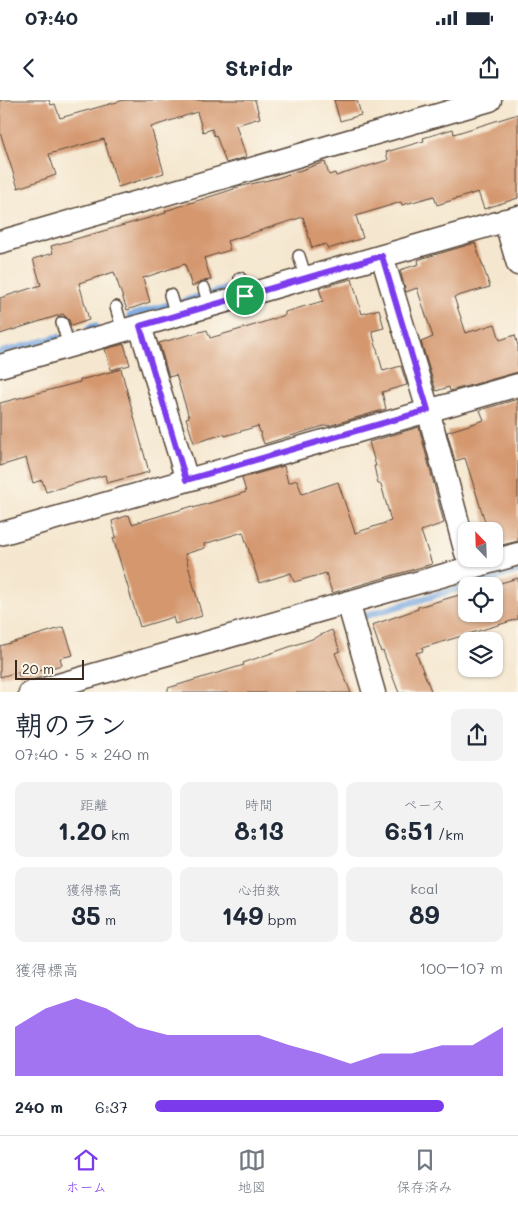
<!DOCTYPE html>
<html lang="ja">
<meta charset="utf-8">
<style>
body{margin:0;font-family:Mali,"Klee One",sans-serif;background:#f2f2f3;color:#1f2937;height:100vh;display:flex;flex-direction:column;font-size:19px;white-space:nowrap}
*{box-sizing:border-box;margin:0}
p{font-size:16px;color:#747a83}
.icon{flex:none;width:28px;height:28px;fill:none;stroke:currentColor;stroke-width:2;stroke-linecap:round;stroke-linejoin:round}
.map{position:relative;height:592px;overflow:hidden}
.panel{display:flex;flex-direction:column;background:#fff;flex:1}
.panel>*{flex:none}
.needle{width:32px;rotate:337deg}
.buttons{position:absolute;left:458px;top:422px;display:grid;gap:10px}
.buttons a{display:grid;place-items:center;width:45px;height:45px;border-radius:10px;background:#fff;box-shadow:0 1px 4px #0004;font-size:25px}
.scale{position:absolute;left:15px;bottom:12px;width:69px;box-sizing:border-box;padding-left:5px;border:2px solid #3b2a1e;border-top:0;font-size:14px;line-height:18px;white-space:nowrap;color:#3b2a1e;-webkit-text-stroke:4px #fbf7ec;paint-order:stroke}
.pin{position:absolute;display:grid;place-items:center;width:42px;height:42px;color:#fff;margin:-21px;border:2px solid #fff;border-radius:50%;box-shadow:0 1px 5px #0007}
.round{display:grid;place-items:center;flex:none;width:52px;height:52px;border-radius:10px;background:#f2f2f3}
.head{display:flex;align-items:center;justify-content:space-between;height:85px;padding:0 15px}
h1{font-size:28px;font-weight:700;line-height:38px}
.metrics{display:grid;grid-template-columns:repeat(3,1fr);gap:8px;height:85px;padding:5px 15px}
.metrics div{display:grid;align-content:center;border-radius:10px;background:#f2f2f3;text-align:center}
.metrics b{font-size:25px;font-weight:700}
.metrics small{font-size:14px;font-weight:400}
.metrics p{font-size:14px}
.chart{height:140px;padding:10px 15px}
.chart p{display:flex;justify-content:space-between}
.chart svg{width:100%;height:90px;margin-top:5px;fill:#7c3aed;opacity:.7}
ul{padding:0 15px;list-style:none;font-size:16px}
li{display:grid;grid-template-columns:80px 60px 1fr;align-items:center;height:38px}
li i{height:12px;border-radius:6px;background:#7c3aed}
.status{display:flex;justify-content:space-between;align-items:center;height:35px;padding:0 25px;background:#fff;direction:ltr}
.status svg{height:14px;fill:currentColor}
header{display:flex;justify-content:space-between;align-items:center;height:65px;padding:0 15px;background:#fff;font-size:22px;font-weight:700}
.tabs{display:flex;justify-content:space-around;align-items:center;height:70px;border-top:1px solid #e0e1e3;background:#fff;font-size:14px;color:#747a83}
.tabs a{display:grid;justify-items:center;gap:2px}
.tabs .current{color:#7c3aed}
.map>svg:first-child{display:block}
</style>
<div class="status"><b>07:40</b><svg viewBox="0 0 49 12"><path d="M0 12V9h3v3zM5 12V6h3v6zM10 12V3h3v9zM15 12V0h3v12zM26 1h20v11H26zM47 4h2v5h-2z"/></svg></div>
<header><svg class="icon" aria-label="back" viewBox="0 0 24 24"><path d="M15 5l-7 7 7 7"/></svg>Stridr<svg class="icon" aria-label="share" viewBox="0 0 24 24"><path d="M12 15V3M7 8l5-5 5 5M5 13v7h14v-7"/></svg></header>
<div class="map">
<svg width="518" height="593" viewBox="0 0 518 593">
<rect width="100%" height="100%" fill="#fbf7ec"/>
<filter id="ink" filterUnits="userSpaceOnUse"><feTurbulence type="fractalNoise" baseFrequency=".02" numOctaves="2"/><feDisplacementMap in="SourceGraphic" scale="10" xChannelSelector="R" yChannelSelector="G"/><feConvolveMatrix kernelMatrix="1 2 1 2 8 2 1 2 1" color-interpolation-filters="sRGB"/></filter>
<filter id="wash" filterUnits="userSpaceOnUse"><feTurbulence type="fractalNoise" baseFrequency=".0096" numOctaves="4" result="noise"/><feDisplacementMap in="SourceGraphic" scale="20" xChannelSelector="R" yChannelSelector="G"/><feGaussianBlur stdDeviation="1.12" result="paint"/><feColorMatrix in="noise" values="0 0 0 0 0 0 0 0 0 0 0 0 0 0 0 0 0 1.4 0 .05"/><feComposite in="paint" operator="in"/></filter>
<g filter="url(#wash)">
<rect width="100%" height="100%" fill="#f5e7cf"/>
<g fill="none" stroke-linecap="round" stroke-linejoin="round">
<path stroke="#75a6e0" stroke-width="7" d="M 210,194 L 232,187
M 179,203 L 198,197
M 130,216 L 168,205
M 89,228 L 95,226
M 0,253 L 58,237
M 361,517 L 518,471"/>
</g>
<g id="blocks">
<path fill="#d4976e" d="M 0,0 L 49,0 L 51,5 L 55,4 L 60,18 L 124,0 L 255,0 L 260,18 L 236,25 L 246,57 L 226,63 L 216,35 L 214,36 L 212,29 L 203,32 L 197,12 L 151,27 L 164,73 L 118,87 L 104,39 L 49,54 L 56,75 L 18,88 L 0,32 Z
M 334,0 L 357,0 L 361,15 L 340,21 Z
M 518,14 L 518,98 L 484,109 L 478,92 L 437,105 L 434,96 L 402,105 L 401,102 L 356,116 L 363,138 L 328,149 L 326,144 L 312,148 L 303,117 L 227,141 L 230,150 L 204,158 L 211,180 L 202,181 L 192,187 L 185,164 L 143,178 L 150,202 L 127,210 L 114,172 L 79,183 L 89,220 L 71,226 L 69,220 L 63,214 L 0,234 L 0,198 L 41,185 L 33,159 L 53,153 L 51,146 L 166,113 L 165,111 L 234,89 L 234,88 L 277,78 L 325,62 L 329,75 L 335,73 L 336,76 L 388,60 L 386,52 L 424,41 L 423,38 L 453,29 L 454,34 Z
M 475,143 L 490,187 L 454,197 L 466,233 L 495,224 L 500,240 L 515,235 L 518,246 L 518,272 L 450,291 L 449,287 L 436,291 L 421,242 L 433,237 L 417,188 L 406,192 L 400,170 L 419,164 L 418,160 L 427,157 Z
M 352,179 L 362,214 L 379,209 L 384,228 L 372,231 L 383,271 L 401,266 L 407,285 L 382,292 L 386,309 L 328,326 L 327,325 L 264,344 L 258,326 L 225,336 L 224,334 L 194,343 L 186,318 L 189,317 L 176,275 L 169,277 L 159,243 L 207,230 L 210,238 L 255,225 L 285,215 L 285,212 L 323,201 L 319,188 Z
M 124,244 L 130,265 L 111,270 L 105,249 Z
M 121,269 L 149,372 L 107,383 L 105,375 L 46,392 L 42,380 L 33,383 L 26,358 L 0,366 L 0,303 L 80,282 L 80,280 Z
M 518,299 L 518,441 L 494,447 L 494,431 L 488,431 L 465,358 L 455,361 L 447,332 L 484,320 L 480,310 Z
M 419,327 L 444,423 L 421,431 L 432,464 L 332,493 L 326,473 L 294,482 L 291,473 L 259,483 L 243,432 L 204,444 L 205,448 L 185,454 L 202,516 L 175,524 L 173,517 L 140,527 L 113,438 L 116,437 L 112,421 L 129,415 L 132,424 L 193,406 L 193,408 L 237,395 L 246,392 L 242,378 L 284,366 L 288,383 L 297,380 L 302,394 L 338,382 L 355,433 L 391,421 L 381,384 L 378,384 L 374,366 L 376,366 L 369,342 Z
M 518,478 L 518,519 L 422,548 L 423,551 L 416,553 L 432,593 L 399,593 L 383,551 L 381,552 L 372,525 L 418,509 L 418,507 L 466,493 L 466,514 L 494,514 L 494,486 L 490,486 Z
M 64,527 L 73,555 L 60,558 L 62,565 L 19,576 L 18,572 L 0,577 L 0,546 Z
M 332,530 L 340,551 L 335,553 L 351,593 L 168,593 L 168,588 L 244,565 L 243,563 L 312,539 Z"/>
</g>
</g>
<g filter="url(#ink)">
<use href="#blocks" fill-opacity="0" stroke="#574639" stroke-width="1"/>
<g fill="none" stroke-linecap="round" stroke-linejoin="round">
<g stroke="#574639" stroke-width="14">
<path id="lane" d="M 299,156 L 306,178
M 240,178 L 245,196
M 204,188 L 209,206
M 170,195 L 176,215
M 116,207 L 123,231
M 62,223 L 69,246"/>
</g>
<g stroke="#574639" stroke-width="25">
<path id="street" d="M 505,120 L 518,164
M 0,142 L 490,0
M 382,156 L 428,310 L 466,453
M 140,226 L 187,380
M 0,266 L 518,117
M 0,434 L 518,285
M 348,502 L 374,593
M 30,593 L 518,454"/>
</g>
<use href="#lane" stroke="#fff" stroke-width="11"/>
<use href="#street" stroke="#fff" stroke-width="22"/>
</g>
</g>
<g fill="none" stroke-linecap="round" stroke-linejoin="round" filter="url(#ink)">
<g stroke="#fff" stroke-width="10">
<path id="route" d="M 382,156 L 428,310 L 186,380 L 140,226 Z"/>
</g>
<use href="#route" stroke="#7c3aed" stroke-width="6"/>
</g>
</svg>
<div class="buttons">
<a><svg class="needle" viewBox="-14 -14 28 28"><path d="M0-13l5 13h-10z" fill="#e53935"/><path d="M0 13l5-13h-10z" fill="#747a83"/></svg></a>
<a><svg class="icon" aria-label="locate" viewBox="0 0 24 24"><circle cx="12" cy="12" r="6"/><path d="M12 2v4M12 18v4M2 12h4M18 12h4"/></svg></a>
<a><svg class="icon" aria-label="layers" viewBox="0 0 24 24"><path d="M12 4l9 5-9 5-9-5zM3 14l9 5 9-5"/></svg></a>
</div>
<div class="scale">20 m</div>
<div class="pin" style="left:245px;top:196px;background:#1e9e55"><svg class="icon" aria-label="arrive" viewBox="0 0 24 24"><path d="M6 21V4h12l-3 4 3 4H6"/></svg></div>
</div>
<section class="panel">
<div class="head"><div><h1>朝のラン</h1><p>07:40 · 5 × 240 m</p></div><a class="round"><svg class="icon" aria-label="share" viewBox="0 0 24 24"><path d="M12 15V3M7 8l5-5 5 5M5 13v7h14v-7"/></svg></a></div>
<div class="metrics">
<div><p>距離</p><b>1.20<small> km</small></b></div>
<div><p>時間</p><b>8:13</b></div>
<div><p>ペース</p><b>6:51<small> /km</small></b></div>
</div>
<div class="metrics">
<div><p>獲得標高</p><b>35<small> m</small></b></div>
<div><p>心拍数</p><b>149<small> bpm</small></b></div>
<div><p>kcal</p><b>89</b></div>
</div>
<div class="chart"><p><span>獲得標高</span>100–107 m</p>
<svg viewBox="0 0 160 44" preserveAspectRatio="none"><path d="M0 44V20L10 11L20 6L30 11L40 20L50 24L60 24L70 24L80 24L90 29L100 33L110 38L120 33L130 33L140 29L150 29L160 20V44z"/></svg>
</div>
<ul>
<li><b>240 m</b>6:37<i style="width:83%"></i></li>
</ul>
</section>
<nav class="tabs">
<a class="current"><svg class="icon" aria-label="home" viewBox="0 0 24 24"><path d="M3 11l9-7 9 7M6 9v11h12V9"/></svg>ホーム</a>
<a><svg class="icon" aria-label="map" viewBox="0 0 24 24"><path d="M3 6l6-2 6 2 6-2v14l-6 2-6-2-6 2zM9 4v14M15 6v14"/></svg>地図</a>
<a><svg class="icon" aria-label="saved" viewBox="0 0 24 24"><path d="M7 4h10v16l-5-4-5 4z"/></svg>保存済み</a>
</nav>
